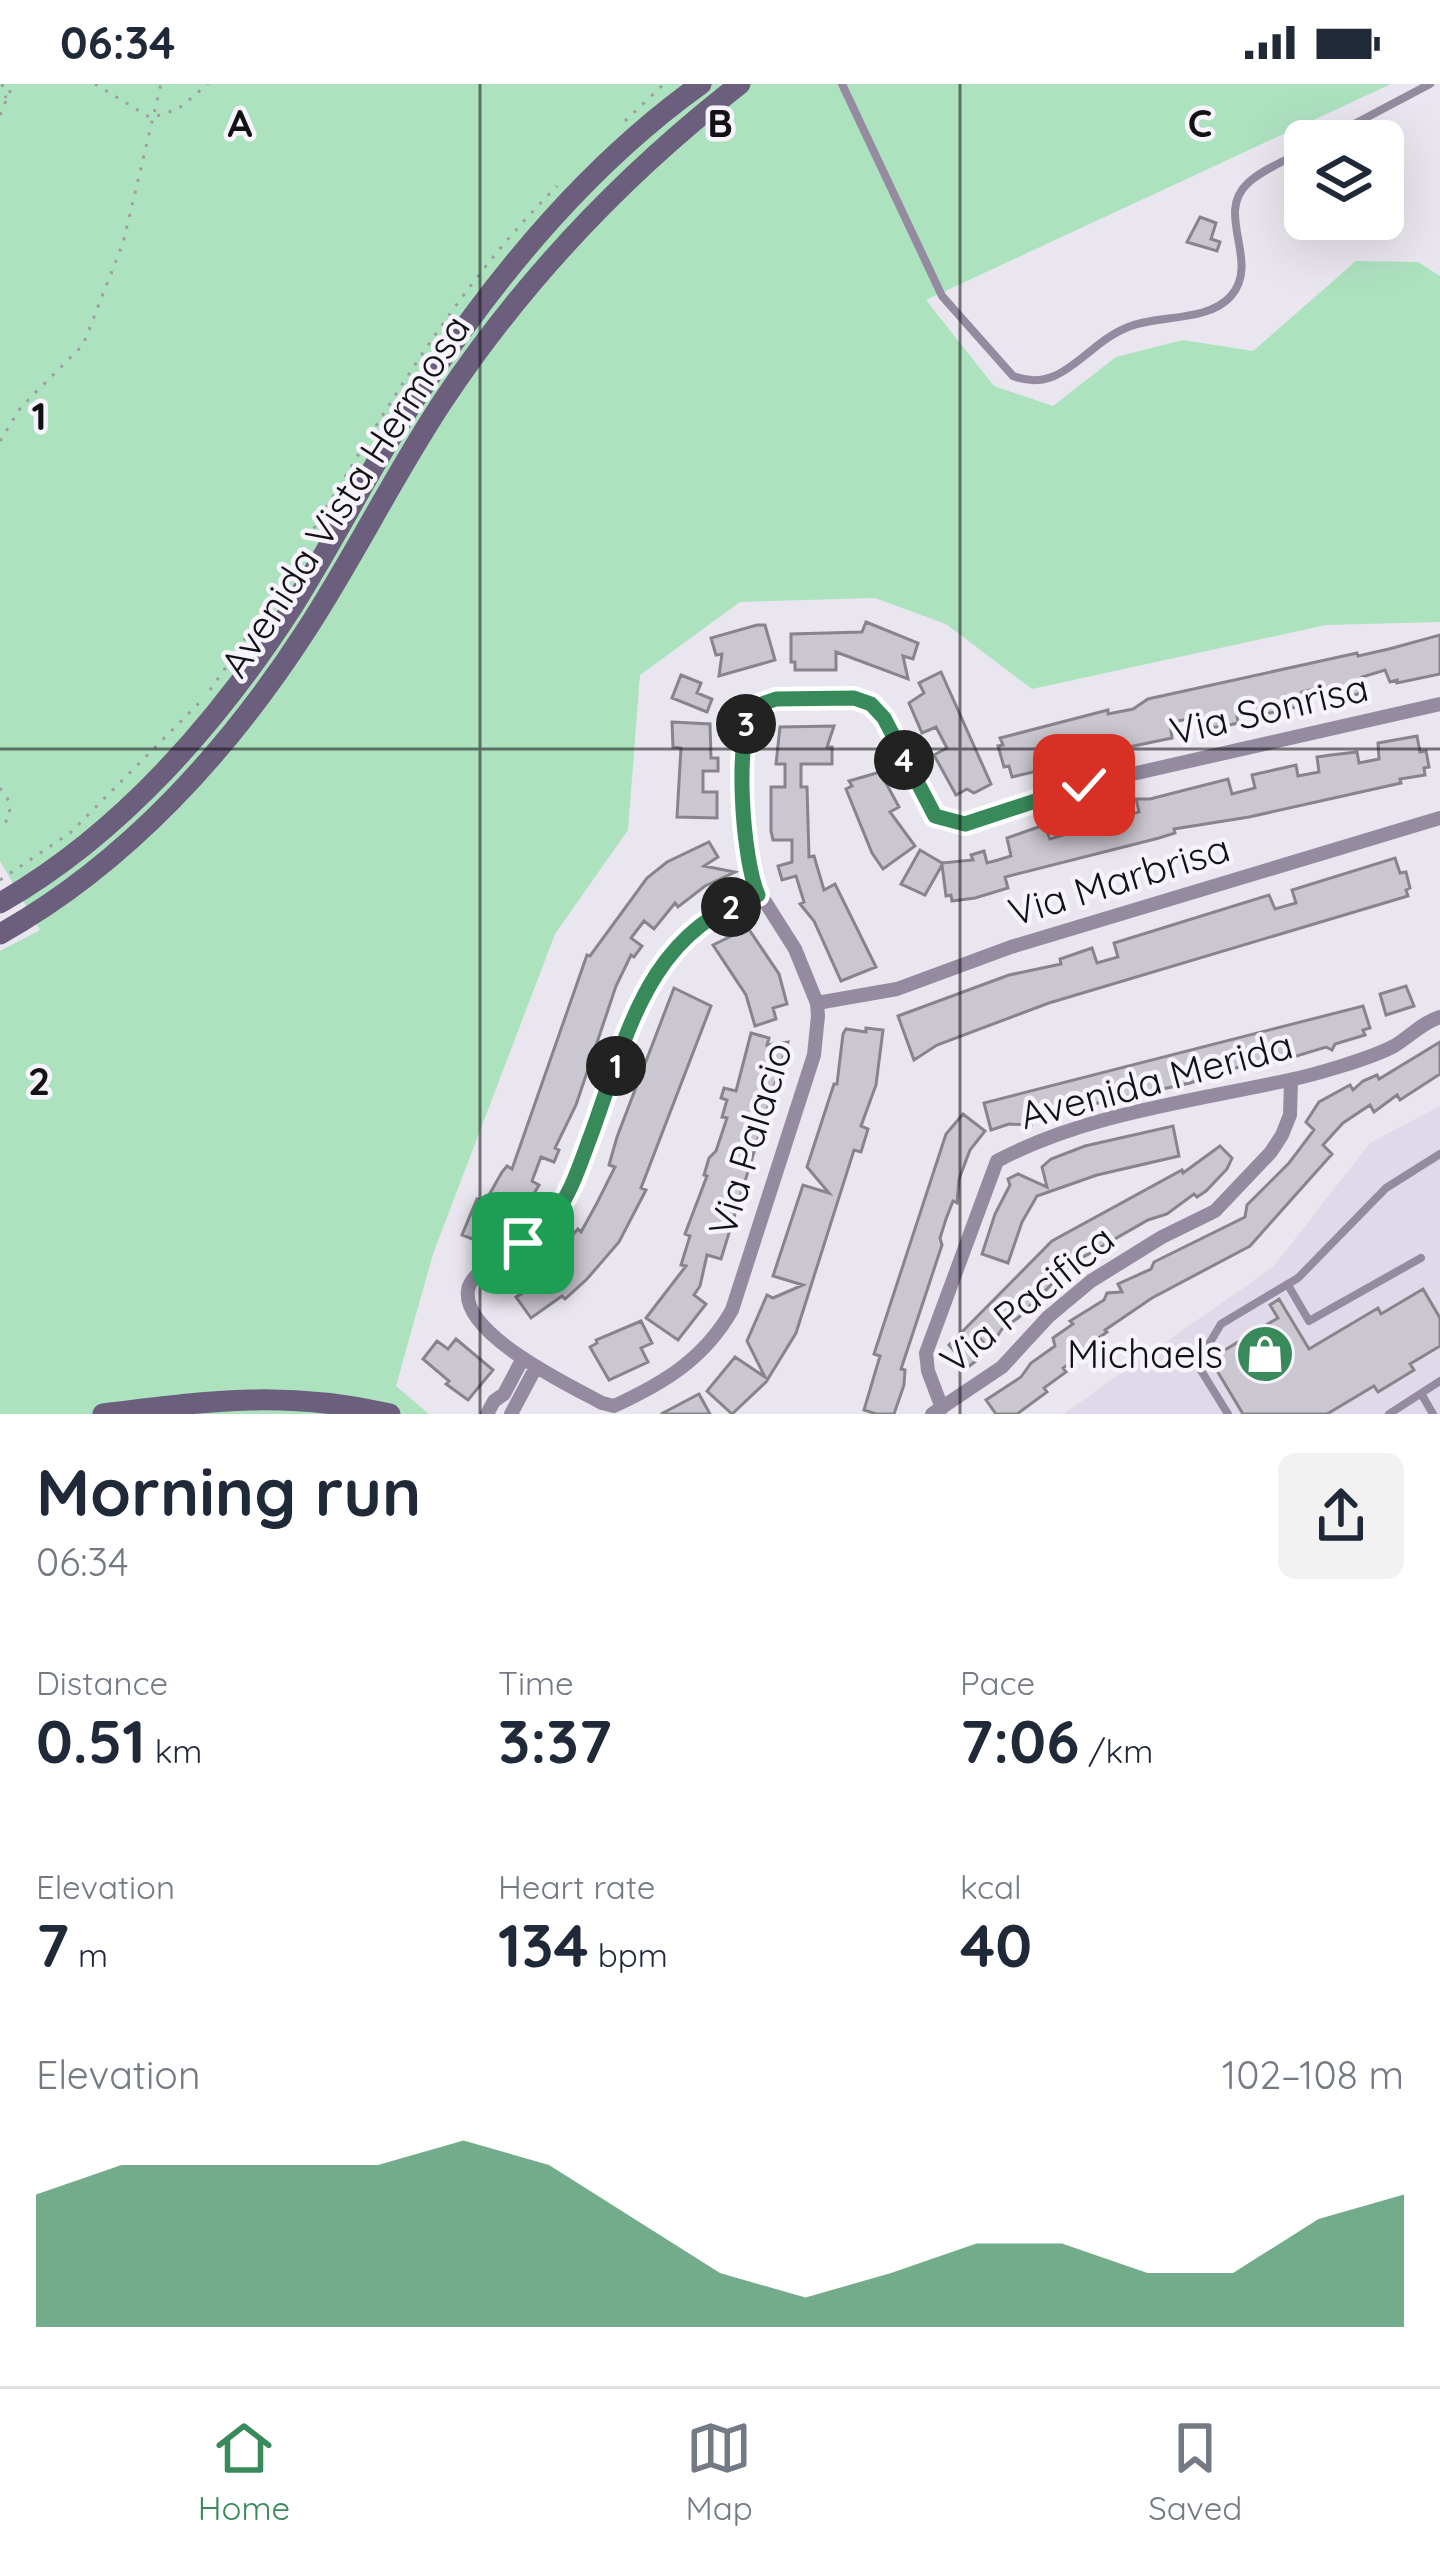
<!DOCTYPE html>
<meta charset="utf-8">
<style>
body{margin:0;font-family:Quicksand,sans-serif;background:#f2f2f3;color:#1f2937;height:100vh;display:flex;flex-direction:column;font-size:45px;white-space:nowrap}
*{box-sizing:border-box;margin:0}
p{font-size:39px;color:#747a83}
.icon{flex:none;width:66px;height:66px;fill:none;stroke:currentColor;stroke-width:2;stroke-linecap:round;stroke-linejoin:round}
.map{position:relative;height:1330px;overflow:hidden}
.details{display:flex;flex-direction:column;background:#fff;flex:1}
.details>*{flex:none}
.buttons{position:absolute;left:1284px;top:36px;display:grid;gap:24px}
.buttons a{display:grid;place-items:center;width:120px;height:120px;border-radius:18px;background:#fff;box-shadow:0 12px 48px #0002;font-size:60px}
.pin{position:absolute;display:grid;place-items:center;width:102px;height:102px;color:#fff;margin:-51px;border-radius:24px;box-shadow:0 6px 18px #0006}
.km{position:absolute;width:60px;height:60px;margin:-30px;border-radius:50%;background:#222;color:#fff;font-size:33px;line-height:60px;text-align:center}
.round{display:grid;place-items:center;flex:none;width:126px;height:126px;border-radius:18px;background:#f2f2f3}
.head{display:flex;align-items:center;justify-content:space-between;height:204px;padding:0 36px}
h1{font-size:66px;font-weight:800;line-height:90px}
.figures{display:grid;grid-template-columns:repeat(3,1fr);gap:18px;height:204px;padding:12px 36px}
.figures div{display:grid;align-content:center}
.figures b{font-size:60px;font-weight:800}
.figures small{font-size:33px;font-weight:400}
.figures p{font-size:33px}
.chart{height:336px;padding:24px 36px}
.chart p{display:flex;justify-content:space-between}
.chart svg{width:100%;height:216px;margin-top:12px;fill:#398a5b;opacity:.7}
.status{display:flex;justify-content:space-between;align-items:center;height:84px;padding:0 60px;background:#fff;direction:ltr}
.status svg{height:33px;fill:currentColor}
.tab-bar{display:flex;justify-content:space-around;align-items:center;height:168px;border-top:3px solid #e0e1e3;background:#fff;font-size:33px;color:#747a83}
.tab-bar a{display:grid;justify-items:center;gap:6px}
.tab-bar .selected{color:#398a5b}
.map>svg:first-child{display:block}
</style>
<div class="status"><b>06:34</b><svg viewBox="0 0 49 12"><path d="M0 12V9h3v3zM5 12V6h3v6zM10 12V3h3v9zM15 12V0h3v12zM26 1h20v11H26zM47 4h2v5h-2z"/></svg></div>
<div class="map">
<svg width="1440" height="1330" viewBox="0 0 1440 1330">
<rect width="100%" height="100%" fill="#eae6ef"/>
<path fill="#e0d9e9" d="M 1440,1022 L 1440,1330 L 1063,1330 L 1273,1183 L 1370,1059 Z"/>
<path fill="#ade2bf" d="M 0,0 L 1391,0 L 926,216 L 994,302 L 1053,322 L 1116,273 L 1183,256 L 1253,267 L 1356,177 L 1418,178 L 1440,192 L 1440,538 L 1326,541 L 1032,605 L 946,540 L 875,514 L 740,518 L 640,591 L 628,746 L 555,850 L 433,1170 L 396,1302 L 429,1330 L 0,1330 L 0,867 L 40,846 L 0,777 Z"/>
<path fill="#cbc7d0" stroke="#87848c" stroke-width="3" d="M 1200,133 L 1216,139 L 1211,155 L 1220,158 L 1217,167 L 1187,158 Z
M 866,538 L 918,559 L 913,575 L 903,572 L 908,595 L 836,568 L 836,586 L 795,586 L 795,578 L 791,578 L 791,550 L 862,548 Z
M 757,541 L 765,541 L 775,576 L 719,592 L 722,570 L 716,571 L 711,554 Z
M 1440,551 L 1440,590 L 1397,599 L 1397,596 L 1390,598 L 1385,586 L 1362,593 L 1366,607 L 1341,616 L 1328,618 L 1322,603 L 1302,608 L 1305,621 L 1280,627 L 1259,631 L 1257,618 L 1236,623 L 1238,639 L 1225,642 L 1200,645 L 1197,635 L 1191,634 L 1170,639 L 1172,654 L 1071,675 L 1069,665 L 1047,672 L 1051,684 L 1012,693 L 1009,682 L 1004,683 L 998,662 L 1003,661 L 1000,654 L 1108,626 L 1108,630 L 1133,625 L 1148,615 L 1357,569 L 1358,572 L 1389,565 Z
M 941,588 L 991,700 L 974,709 L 967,705 L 956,711 L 934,671 L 947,664 L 936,643 L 922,649 L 909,619 L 924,609 L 919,599 Z
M 681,591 L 701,599 L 697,609 L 712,615 L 707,628 L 672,614 Z
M 672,638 L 710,640 L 711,674 L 718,674 L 718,687 L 703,687 L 703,708 L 717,708 L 717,734 L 677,733 L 681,664 L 673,663 Z
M 834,642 L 827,663 L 832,663 L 832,680 L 801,680 L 801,703 L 807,703 L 809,773 L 814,772 L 824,806 L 835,800 L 876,883 L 841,897 L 814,837 L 800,820 L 804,818 L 796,792 L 782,796 L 778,782 L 792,778 L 792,756 L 773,756 L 771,747 L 771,703 L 785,703 L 785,680 L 776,680 L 780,643 Z
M 1417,652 L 1420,668 L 1426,667 L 1429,683 L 1424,684 L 1425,691 L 1400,695 L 1401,699 L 1249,733 L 1174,745 L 1175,749 L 1159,754 L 1005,793 L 1008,804 L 975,814 L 952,817 L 951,811 L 946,812 L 942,781 L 925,811 L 901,800 L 920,766 L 942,779 L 973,776 L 971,771 L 984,767 L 987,779 L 998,776 L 1011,772 L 1007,754 L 1044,741 L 1050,755 L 1070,749 L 1069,734 L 1113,724 L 1116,734 L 1139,728 L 1136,715 L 1150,715 L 1228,695 L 1232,710 L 1255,704 L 1252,691 L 1296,681 L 1298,692 L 1319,688 L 1317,673 L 1331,671 L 1357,668 L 1359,679 L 1379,675 L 1378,659 Z
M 880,688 L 899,723 L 890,728 L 915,762 L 883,785 L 872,769 L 846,705 L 852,702 L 849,697 Z
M 709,758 L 718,773 L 704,782 L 735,788 L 705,802 L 678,823 L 675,819 L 654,845 L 644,837 L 631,854 L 642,862 L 634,873 L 631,871 L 616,902 L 576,1021 L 555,1064 L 559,1066 L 554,1078 L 541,1073 L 532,1097 L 539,1101 L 526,1123 L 510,1114 L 494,1150 L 480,1144 L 475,1156 L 462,1151 L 477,1115 L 485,1118 L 502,1088 L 507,1082 L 512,1085 L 587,871 L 590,872 L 647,794 L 667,778 Z
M 1395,774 L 1400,789 L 1406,788 L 1410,804 L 1406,806 L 1408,812 L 1049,919 L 937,961 L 914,976 L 898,932 L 1009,891 L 1061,880 L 1060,875 L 1092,864 L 1097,879 L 1118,873 L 1114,859 L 1269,811 L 1275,825 L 1296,819 L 1292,806 Z
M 748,844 L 779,890 L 787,920 L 773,924 L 776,935 L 755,942 L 746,911 L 713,861 Z
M 1406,902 L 1414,922 L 1386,931 L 1380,910 Z
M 674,904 L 711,922 L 641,1104 L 646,1106 L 619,1158 L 587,1195 L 565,1215 L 562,1212 L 531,1234 L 516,1213 L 526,1207 L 518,1196 L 529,1188 L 533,1193 L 578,1145 L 581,1148 L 597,1119 L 615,1083 L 609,1081 L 617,1053 Z
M 1363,922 L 1370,944 L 1363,946 L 1365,951 L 1335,960 L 1332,966 L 1326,963 L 1280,977 L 1252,983 L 1248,980 L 1190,999 L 1057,1028 L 1057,1031 L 1031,1038 L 1031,1041 L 1009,1040 L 991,1046 L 984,1019 Z
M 866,944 L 883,946 L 876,1001 L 861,1042 L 868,1045 L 861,1068 L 854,1066 L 796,1249 L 766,1298 L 732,1330 L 707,1307 L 735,1273 L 765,1293 L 747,1257 L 767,1211 L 773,1214 L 803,1201 L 773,1192 L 803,1101 L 829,1109 L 807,1083 L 834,1000 L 837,1000 L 843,950 L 846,945 L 866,948 Z
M 751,949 L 769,954 L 767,961 L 788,958 L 721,1175 L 707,1171 L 700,1202 L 694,1211 L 706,1220 L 678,1256 L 646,1234 L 686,1182 L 681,1181 L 690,1152 L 685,1150 L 707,1092 L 704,1091 L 709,1074 L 716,1067 L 727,1034 L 722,1033 L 727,1016 L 721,1014 L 724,1004 L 736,1007 Z
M 1440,958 L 1440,990 L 1400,1016 L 1397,1011 L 1374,1028 L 1370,1021 L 1343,1039 L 1323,1061 L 1332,1070 L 1250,1162 L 1152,1214 L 1105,1246 L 1107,1248 L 1083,1265 L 1086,1268 L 1063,1284 L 1066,1288 L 1044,1304 L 1047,1308 L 1017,1330 L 996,1330 L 986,1316 L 1021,1293 L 1031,1279 L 1055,1262 L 1053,1254 L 1073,1240 L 1070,1237 L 1104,1216 L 1107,1209 L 1122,1208 L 1118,1200 L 1151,1185 L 1154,1178 L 1245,1133 L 1247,1121 L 1289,1079 L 1314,1046 L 1306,1038 L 1319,1018 L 1350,1001 L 1353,1006 L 1363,997 L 1377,991 L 1379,995 Z
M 963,1030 L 985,1047 L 970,1066 L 959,1095 L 957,1119 L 953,1117 L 946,1135 L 940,1154 L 942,1161 L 901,1285 L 905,1286 L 904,1301 L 894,1330 L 876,1330 L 864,1326 L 880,1272 L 874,1270 L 946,1050 Z
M 1173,1042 L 1179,1072 L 1097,1091 L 1037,1112 L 1022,1138 L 1008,1179 L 982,1170 L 995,1130 L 1010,1101 L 1008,1095 L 1018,1090 L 1047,1103 L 1042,1083 L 1051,1075 L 1085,1062 Z
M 1220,1062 L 1232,1074 L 1227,1085 L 1206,1107 L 1197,1113 L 1194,1110 L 1167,1130 L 1148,1136 L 1073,1179 L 1018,1234 L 1002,1245 L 989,1265 L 976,1250 L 976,1277 L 968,1283 L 949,1261 L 1052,1157 L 1182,1086 L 1183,1089 Z
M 1423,1205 L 1440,1234 L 1440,1262 L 1410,1280 L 1414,1286 L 1378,1308 L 1374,1302 L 1327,1330 L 1243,1330 L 1210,1275 L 1278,1234 L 1270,1221 L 1279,1215 L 1309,1265 L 1378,1224 L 1381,1230 Z
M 641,1237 L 652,1259 L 641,1264 L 648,1278 L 609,1296 L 590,1263 L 597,1259 L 596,1256 Z
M 456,1255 L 493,1286 L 468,1316 L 446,1300 L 449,1297 L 423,1275 L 437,1257 L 448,1265 Z
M 699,1310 L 710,1330 L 661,1330 Z"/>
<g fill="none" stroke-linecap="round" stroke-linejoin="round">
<path stroke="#9f9ca3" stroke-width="3" stroke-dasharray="3 9" stroke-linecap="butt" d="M 2,0 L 6,14
M 95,0 L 151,34 L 178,25 L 208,0
M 0,31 L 13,0
M 625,37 L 664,0
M 0,357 L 21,323 L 83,261 L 123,159 L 161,0
M 210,606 C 329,439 411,248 557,102
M 0,704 L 9,717 L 10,733 L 0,744
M 0,796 L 70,749 L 204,614"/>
<path stroke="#948ba0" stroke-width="8" d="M 842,0 L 942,212 L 1013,292 C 1062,311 1084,261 1126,244 C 1157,230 1207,239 1231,212 C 1261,177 1214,130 1248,99 C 1263,85 1287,76 1305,66
M 1322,57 L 1430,0
M 1288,1201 L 1309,1237 L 1421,1174
M 1422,1311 L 1433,1330
M 1228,1330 L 1197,1280 L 1221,1240 L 1298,1194 L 1386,1104 L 1440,1070
M 1389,1330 L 1440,1297"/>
<path stroke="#948ba0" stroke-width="14" d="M 758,811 C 648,847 628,949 593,1046 C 585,1069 578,1093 565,1114 C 560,1121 555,1130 549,1136 C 531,1156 471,1183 468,1206 C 461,1250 569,1301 602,1319 L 614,1322 C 664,1299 704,1275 732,1226 L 814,971 L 818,932 L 817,919 L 795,865 L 750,794 L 743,730 L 746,641 L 756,622 L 776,615 L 854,614 L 871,620 L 884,634 L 935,732 L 952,739 L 965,740 L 1084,701 L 1440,620
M 817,919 L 897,905 L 1011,863 L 1440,734
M 942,1324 L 928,1287 L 926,1269 L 997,1077 C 1085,1030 1193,1017 1289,996 C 1314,991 1372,974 1394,962 C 1411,952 1421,939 1440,933
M 487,1330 L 494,1317 L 504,1310 L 523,1274
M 511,1330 L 536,1283
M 932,1330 L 1002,1283 L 1048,1233 L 1091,1197 L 1162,1153 L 1215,1127 L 1271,1068 L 1282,1051 L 1290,1031 L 1291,996"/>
<path stroke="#6c5e7d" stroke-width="21" d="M 0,819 C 121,750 219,637 293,522 C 340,447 379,367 429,294 C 504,183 591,79 701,0
M 0,850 C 127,779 229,666 307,545 C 355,471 394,391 443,317 C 525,194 623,91 740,0
M 103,1330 C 207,1317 285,1306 390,1330"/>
</g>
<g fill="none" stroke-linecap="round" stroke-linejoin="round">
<g stroke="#fff" stroke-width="24">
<path id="route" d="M 523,1159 C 532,1151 543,1144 551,1135 C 571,1111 580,1080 591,1051 C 627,953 646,848 758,811 C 743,778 732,648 756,622 L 776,615 L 854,614 L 871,620 L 884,634 L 935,732 L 965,740 L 1084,701"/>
</g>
<use href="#route" stroke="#398a5b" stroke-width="15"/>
</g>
<path fill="none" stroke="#121114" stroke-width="3" stroke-opacity="0.55" d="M 480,0 L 480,1330M 960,0 L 960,1330M 0,665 L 1440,665"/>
<defs>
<g id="shop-disc" transform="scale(3)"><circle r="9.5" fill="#398a5b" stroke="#f7f3fd"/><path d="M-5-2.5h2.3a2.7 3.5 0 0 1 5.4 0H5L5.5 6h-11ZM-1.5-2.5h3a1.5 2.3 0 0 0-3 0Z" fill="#fff"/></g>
</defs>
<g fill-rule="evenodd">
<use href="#shop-disc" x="1265" y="1270"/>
</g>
<g text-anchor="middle" stroke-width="9" stroke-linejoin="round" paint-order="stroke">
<g font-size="39" fill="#121114" stroke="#f7f3fd">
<text transform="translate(345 412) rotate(-57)" y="14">Avenida Vista Hermosa</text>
<text transform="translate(1269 625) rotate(-13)" y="14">Via Sonrisa</text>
<text transform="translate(1119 796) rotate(-17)" y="14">Via Marbrisa</text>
<text transform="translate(1156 996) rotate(-15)" y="14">Avenida Merida</text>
<text transform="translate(750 1055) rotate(-73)" y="14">Via Palacio</text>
<text transform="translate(1027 1215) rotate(-39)" y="14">Via Pacifica</text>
</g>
<g font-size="39" fill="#121114" stroke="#f7f3fd" text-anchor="end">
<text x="1223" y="1284">Michaels</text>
</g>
</g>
<g font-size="39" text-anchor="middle" font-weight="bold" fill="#121114" stroke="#f7f3fd" stroke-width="9" stroke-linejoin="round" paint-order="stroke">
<text x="240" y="53">A</text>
<text x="720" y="53">B</text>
<text x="1200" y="53">C</text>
<text x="39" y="346">1</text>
<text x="39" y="1011">2</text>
</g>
</svg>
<div class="buttons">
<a><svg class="icon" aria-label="layers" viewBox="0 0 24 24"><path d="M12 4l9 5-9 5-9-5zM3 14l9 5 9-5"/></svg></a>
</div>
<div class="pin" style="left:523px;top:1159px;background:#1e9e55"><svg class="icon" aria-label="arrive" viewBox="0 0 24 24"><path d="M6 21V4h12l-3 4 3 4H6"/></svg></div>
<div class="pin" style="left:1084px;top:701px;background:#d93025"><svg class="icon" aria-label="check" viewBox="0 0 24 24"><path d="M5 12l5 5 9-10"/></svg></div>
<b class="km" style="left:616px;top:982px">1</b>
<b class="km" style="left:731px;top:823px">2</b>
<b class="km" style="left:746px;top:640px">3</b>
<b class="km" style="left:904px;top:676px">4</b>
</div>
<section class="details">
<div class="head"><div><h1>Morning run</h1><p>06:34</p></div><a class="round"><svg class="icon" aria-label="share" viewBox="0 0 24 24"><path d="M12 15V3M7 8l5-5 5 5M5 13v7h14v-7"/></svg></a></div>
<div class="figures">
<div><p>Distance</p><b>0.51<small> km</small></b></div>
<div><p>Time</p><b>3:37</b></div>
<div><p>Pace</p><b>7:06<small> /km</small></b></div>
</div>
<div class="figures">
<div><p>Elevation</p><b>7<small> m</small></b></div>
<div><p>Heart rate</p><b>134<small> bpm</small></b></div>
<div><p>kcal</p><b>40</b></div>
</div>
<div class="chart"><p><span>Elevation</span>102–108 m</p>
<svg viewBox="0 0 160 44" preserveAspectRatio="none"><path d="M0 44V17L10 11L20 11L30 11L40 11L50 6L60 11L70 22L80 33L90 38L100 33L110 27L120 27L130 33L140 33L150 22L160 17V44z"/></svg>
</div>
</section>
<nav class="tab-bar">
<a class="selected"><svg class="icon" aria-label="home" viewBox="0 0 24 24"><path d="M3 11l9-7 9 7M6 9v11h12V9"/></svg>Home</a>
<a><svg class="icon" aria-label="map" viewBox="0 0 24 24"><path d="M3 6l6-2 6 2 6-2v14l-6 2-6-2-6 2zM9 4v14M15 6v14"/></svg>Map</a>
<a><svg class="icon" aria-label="saved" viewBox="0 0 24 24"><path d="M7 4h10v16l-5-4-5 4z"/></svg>Saved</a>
</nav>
